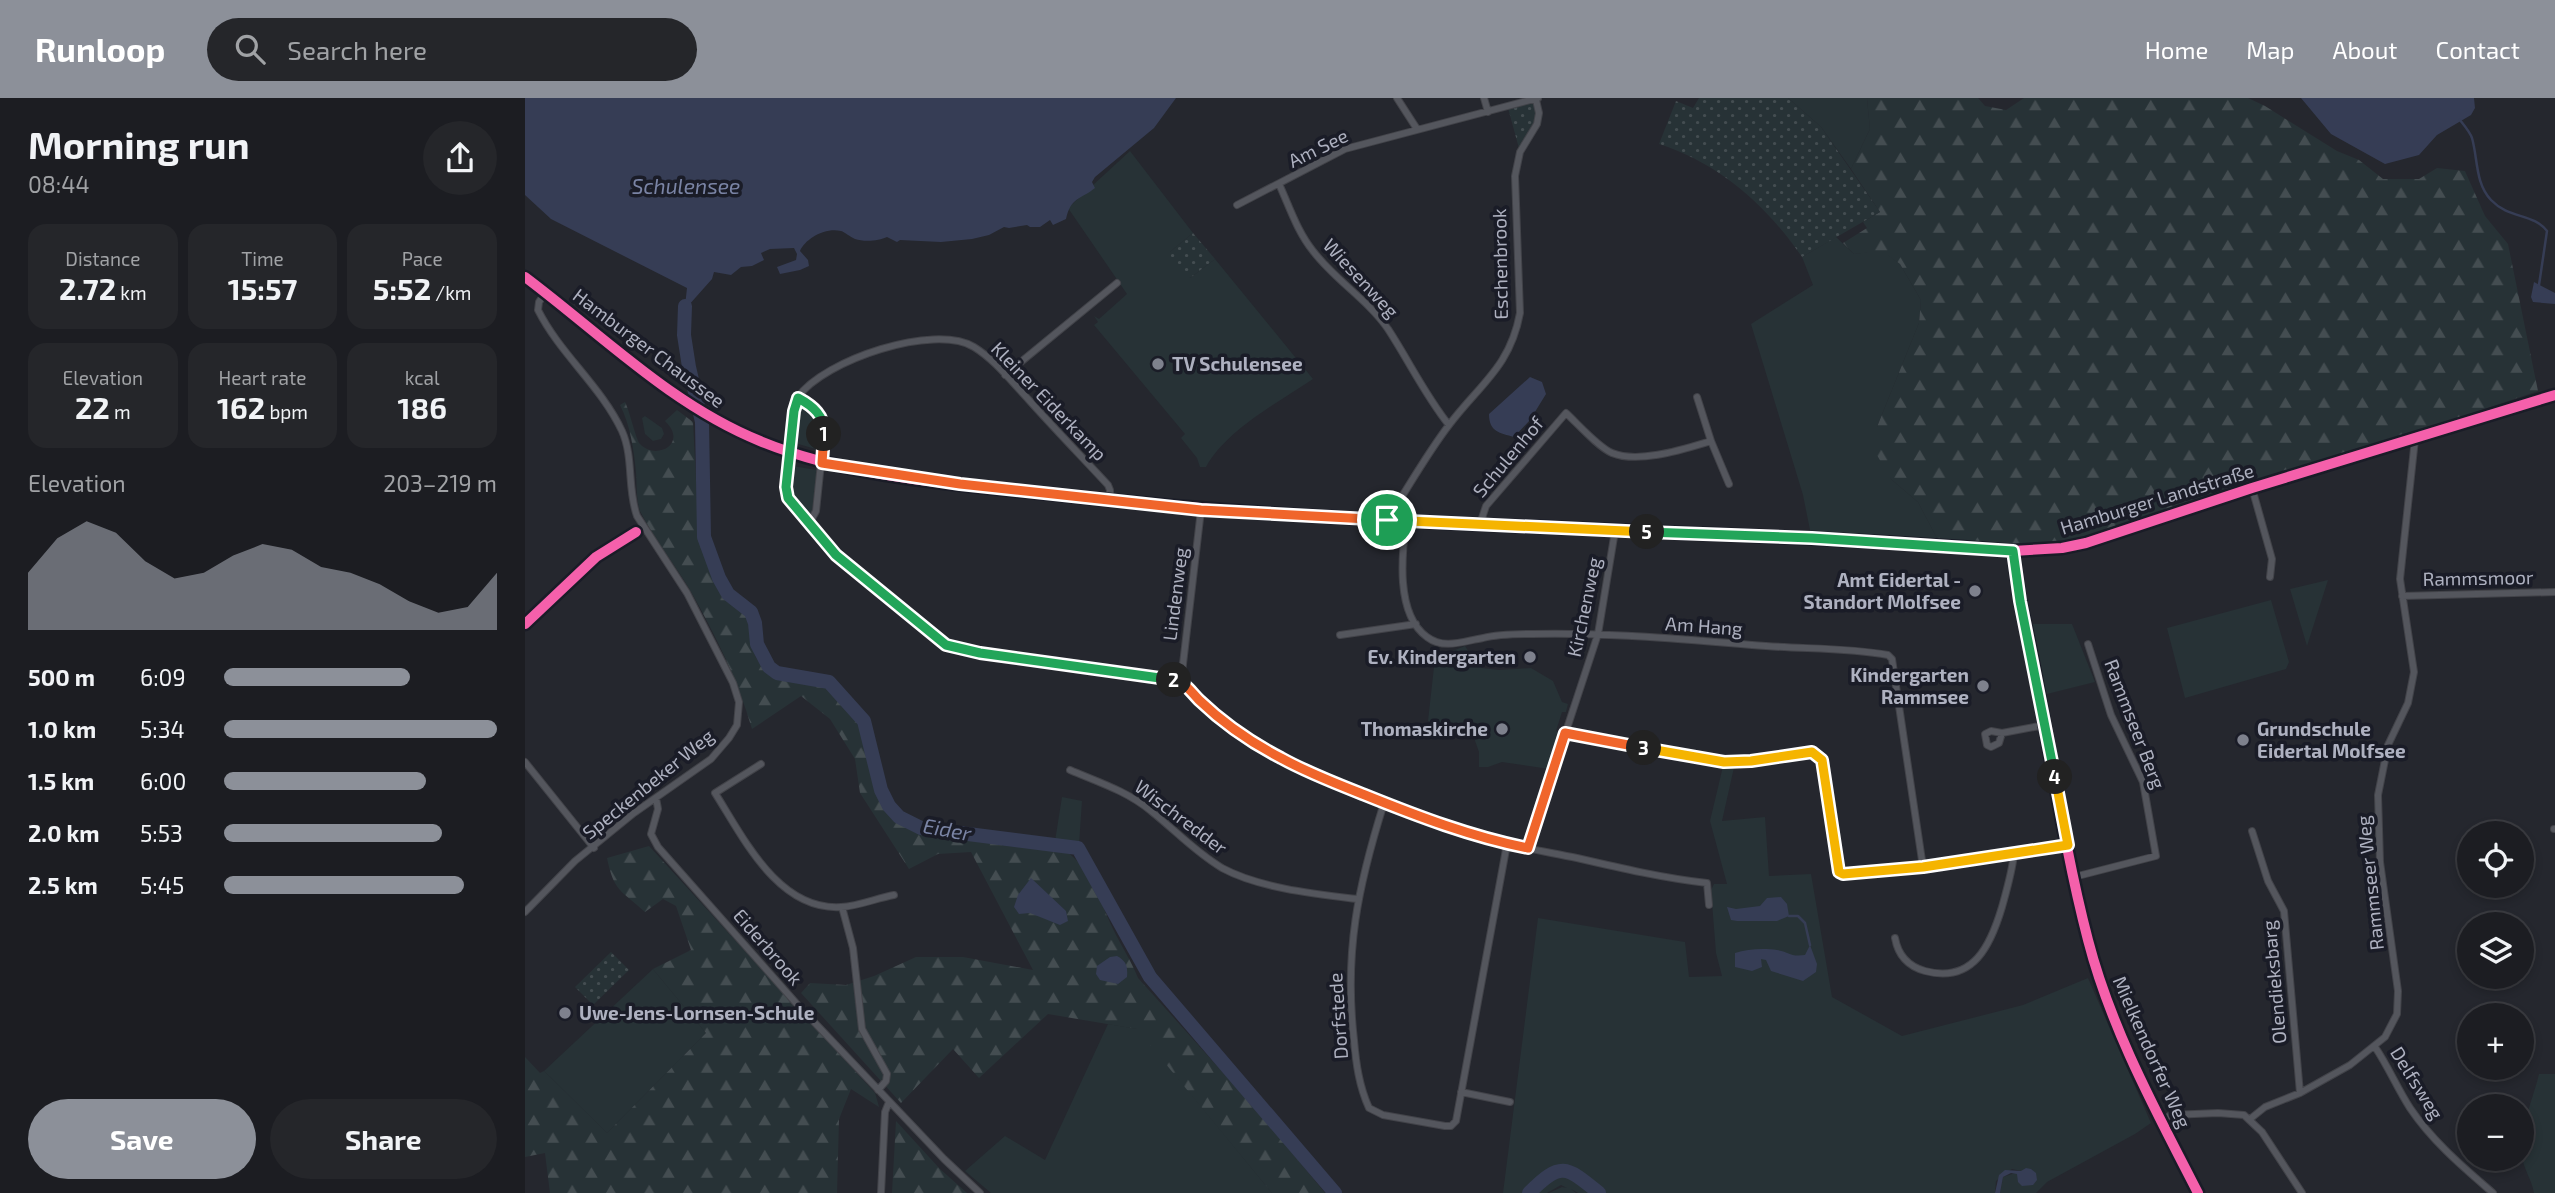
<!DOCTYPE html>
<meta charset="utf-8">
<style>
body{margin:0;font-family:"Exo 2",sans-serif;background:#25262a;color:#f1f3f6;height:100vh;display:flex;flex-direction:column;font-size:26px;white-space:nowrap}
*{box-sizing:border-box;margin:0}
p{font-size:23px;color:#a0a2a5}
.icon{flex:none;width:38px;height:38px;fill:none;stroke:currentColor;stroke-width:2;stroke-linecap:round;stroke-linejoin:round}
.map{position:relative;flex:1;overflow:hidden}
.panel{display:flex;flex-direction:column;background:#1c1d22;width:525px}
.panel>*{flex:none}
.fabs{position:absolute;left:1932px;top:723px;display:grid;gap:14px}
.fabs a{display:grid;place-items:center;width:77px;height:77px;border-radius:50%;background:#1c1d22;box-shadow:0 4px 10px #0003,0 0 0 2px #3a3b40;font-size:35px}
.pin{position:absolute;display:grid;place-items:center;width:60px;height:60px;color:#fff;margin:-30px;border:4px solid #fff;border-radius:50%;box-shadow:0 2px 7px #0007}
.km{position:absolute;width:35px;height:35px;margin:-18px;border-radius:50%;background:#222;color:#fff;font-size:19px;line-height:35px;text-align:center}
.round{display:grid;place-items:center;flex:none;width:74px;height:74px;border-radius:37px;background:#25262a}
.overview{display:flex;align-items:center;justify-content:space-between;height:119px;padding:0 28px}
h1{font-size:38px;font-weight:700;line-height:52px}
.stats{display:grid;grid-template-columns:repeat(3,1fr);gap:10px;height:119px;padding:7px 28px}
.stats div{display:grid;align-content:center;border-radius:18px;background:#25262a;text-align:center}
.stats b{font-size:30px;font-weight:700}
.stats small{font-size:19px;font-weight:400}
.stats p{font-size:19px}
.chart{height:196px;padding:14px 28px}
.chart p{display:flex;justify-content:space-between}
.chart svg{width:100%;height:126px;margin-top:7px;fill:#8c9099;opacity:.7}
.primary-button{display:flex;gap:14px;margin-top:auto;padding:14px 28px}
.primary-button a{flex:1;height:80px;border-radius:42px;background:#8c9099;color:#fff;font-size:28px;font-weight:700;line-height:80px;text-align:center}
.primary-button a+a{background:#25262a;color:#f1f3f6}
ul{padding:0 28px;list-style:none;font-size:23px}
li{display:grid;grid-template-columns:112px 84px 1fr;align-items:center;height:52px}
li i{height:18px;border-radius:9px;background:#8c9099}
header{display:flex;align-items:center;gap:42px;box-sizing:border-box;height:98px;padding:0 35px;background:#8c9099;color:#fff}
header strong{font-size:33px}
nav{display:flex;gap:38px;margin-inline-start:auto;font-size:24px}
.search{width:490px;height:63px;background:#25262a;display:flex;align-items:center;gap:18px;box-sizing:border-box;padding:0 24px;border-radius:38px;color:#a0a2a5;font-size:26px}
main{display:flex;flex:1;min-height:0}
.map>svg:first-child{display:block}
</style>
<header>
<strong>Runloop</strong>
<div class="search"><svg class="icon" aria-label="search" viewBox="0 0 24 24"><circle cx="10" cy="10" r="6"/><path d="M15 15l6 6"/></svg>Search here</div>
<nav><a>Home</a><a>Map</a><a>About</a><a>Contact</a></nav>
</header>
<main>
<section class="panel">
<div class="overview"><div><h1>Morning run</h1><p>08:44</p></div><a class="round"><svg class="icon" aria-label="share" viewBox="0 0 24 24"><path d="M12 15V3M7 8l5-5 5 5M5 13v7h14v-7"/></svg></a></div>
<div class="stats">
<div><p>Distance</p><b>2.72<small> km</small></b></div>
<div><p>Time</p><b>15:57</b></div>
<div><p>Pace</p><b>5:52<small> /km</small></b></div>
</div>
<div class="stats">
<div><p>Elevation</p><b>22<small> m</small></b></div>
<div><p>Heart rate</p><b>162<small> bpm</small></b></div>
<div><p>kcal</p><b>186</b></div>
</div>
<div class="chart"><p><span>Elevation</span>203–219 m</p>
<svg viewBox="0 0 160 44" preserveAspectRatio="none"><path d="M0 44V24L10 12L20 6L30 10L40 20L50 26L60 24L70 18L80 14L90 16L100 22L110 24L120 28L130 34L140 38L150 36L160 24V44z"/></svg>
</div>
<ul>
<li><b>500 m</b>6:09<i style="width:68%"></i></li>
<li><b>1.0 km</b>5:34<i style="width:100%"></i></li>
<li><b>1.5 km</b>6:00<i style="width:74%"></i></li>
<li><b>2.0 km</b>5:53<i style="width:80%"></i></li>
<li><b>2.5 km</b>5:45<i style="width:88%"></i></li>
</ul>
<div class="primary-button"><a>Save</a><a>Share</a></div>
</section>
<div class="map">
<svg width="2030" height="1095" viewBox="0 0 2030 1095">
<defs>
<pattern id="forest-firs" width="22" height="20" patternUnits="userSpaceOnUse" patternTransform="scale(1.75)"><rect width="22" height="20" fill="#273236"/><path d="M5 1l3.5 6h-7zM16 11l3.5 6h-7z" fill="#444d51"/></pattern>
<pattern id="park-dots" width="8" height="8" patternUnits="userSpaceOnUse" patternTransform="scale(1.75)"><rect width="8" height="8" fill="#273236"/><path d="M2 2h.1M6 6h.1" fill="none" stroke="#444d51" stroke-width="1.8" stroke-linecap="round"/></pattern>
</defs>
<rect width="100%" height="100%" fill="#25272e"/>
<path fill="#273236" d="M 1263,0 L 1342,0 L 1345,31 L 1326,71 L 1296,29 Z
M 605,53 L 668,135 L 645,154 L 665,180 L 690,161 L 788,281 C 754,304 701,332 681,369 L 675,369 L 672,360 L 656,340 L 660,336 L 569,227 L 573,224 L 569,218 L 574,221 L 602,196 L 543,110 Z
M 1311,139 L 1329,156 L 1357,152 L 1375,166 L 1396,202 L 1394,225 L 1352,329 L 1366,381 L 1393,404 L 1413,442 L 1285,432 L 1278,397 L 1226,226 L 1288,187 L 1277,159 Z
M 280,309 C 298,320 296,333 294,352 L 270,345 L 273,315 Z
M 120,318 L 137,330 L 139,336 L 136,341 L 128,343 L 120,336 L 117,320 Z
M 267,368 L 292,372 L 287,415 L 280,416 L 265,397 Z
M 1803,482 L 1782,548 L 1765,491 Z
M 1746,502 L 1764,564 L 1761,571 L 1660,600 L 1642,530 Z
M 1504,526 L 1547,526 L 1570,584 L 1518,597 Z
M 940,548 L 949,562 L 957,570 L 974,572 L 1006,570 L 1028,583 L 1037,604 L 1043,606 L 1041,614 L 1037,614 L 1031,633 L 1037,635 L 1024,671 L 977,664 L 963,669 L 954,669 L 954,654 L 949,640 L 903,623 L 910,560 Z
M 1199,664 L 1210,665 L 1197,723 L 1240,719 L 1244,778 L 1286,776 L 1307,899 L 1377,938 L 1498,907 L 1563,880 L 1626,1025 L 1610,1036 L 1522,1084 L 1511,1095 L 1475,1095 L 1478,1079 L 1496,1073 L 1487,1071 L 1471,1083 L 1470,1095 L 1053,1095 L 1046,1091 L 1051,1095 L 1024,1095 L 1037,1089 L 1042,1090 L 1036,1087 L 1022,1095 L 978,1095 L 1013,820 L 1160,844 L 1164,879 L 1197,878 L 1191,855 L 1186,792 L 1189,786 L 1202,786 L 1185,723 Z
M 537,699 L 557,703 L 554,747 L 530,743 Z
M 128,871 L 181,935 L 82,1035 L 19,973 Z
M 583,926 L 613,931 L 747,1095 L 466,1095 L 440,1073 L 480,1038 L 520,1062 Z
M 2014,976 L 2030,976 L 2030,1095 L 2009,1095 C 2007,1082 1998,1070 1997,1058 C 1994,1032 2008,1001 2014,976 Z"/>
<path fill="url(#forest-firs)" d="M 1342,0 L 1453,0 L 1460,8 L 1481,12 L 1499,0 L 1723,0 L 1740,8 L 1812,53 L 1834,62 L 1858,81 L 1894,81 L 1912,70 L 1940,73 L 1960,118 L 1983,146 L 2013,293 L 1885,336 L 1725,384 L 1561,443 L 1493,450 L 1413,442 L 1393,404 L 1366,381 L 1349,352 L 1352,329 L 1394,225 L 1396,202 L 1375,166 L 1357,153 L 1329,156 L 1318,145 L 1342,130 L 1338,124 L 1355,114 L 1326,71 L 1345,31 Z
M 100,304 C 105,314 111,342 115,346 C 131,363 164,346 140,323 L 152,312 L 168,324 L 174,439 L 196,496 L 221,516 C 226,531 224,549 233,563 C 245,582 265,582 285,584 C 288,585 292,584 296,585 C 306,590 322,611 329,620 C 337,630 339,643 341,656 C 352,703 360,727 411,739 L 539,752 C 565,768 575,804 588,831 C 596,848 606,862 613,880 L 736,1017 L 800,1095 L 747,1095 L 612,931 L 523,916 L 454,980 L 428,951 L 376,1005 L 276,895 L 285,885 L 321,887 L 349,878 L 391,859 L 438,859 L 508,872 L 446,754 L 413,756 L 384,771 L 335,695 L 330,661 L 305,621 L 276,598 L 227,631 C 213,582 190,536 165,492 C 149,465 129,441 115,413 C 111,400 112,387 111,374 C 109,352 105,326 95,307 Z
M 124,748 L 350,995 L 354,1009 L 326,991 L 314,1021 L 312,1095 L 25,1095 L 20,1055 L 0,1059 L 0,959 L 15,975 L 19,973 L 82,1035 L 181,935 L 128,871 L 166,852 L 151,808 L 138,801 L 120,814 C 96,792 89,794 82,760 Z
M 371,1023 L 415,1071 L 442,1095 L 367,1095 Z"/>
<path fill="url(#park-dots)" d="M 1174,0 L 1263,0 L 1296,29 L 1355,114 L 1277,159 C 1242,108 1194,65 1134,46 L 1151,3 L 1168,10 Z
M 1011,2 L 1012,26 L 995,54 L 983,10 Z
M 668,135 L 690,161 L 665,180 L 657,177 L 644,165 L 645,154 Z
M 86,854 L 104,872 L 68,907 L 50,889 Z"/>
<path fill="#363d55" d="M 0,0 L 651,0 L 629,30 L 570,79 L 567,84 L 570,90 C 555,102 546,99 541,121 L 528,127 L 525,122 L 515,129 L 505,129 L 502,127 L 484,130 L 479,129 L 464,137 L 447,141 L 416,144 L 375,142 L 372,144 L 362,139 C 354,143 339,144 330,141 C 325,139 320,134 316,133 C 300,129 280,141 275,153 L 283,162 L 284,168 L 275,172 L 255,176 L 252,169 L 271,162 L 272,156 L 269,150 L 245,151 L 236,155 L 239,162 L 227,168 L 216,169 L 206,177 L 189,174 L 187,181 L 163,208 L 160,208 L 162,190 L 26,121 L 0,97 Z
M 1776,0 L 1949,0 L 1950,10 L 1946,17 L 1912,37 L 1894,57 L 1860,66 L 1806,36 Z
M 2009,184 L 2030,195 L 2030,206 L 2008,204 L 2006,199 Z
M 1005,279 L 1017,284 L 1021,296 L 1005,322 L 989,339 C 975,335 964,334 964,316 Z
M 506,780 L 541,813 L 543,823 L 535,827 L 505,815 L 494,816 L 489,809 L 493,797 Z
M 1256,799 L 1262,806 L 1264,818 L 1252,823 L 1212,823 L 1206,822 L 1202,809 L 1211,811 L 1235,808 L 1242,800 Z
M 1285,847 L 1292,866 L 1291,874 L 1278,883 L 1246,873 L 1241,862 L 1236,861 L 1237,869 L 1227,873 L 1210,869 L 1210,855 C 1222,851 1239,850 1252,852 C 1265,854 1264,859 1280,857 Z
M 592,858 C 601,863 603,868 602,879 L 593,886 L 575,882 L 571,876 L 572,868 L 585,859 Z
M 1501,1070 L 1506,1071 L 1511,1075 L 1512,1082 L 1508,1087 L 1497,1088 L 1493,1084 L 1492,1076 L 1486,1075 L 1478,1079 L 1475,1095 L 1470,1095 L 1474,1077 L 1480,1072 L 1496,1073 Z"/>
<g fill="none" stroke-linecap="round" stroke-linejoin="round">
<path stroke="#363d55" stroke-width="2.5" d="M 1935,22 C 1939,27 1945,34 1947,40 C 1953,61 1950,85 1966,102 C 1984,121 2008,115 2022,133 L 2014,187
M 1264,818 L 1273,818 L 1280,825 L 1285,847"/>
<path stroke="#363d55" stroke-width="14" d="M 160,208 L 159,237 L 164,269 L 177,324 L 179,439 L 194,480 L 203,496 L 226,514 L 230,525 L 232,546 L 244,569 L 252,575 L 304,584 L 339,623 L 356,692 L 364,708 L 374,719 L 396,730 L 553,750 L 625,879 L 810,1095
M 1004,1095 C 1036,1063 1041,1068 1074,1095"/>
<g stroke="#424349" stroke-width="8">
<path id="minor" d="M 872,0 L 892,31
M 959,0 L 963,14
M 754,86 C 765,110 772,133 788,153 C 810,182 842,201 863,231 C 884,263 900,297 924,327
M 712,107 L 820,51 L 1013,0
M 480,277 L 592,185
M 1172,299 L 1186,343 L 1204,386
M 273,300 C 284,306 295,315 300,327 L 291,413 L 284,426
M 1727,390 L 1747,461 L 1745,479
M 585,402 L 585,392 L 583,387 C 556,358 529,330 503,301 C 486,283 470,262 449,249 C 409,225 299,262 273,299 C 265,312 263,371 261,389 L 263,400 L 311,457 L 421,547 L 455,555 L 656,583 C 707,636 767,667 834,695 C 882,714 930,732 979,745 C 1003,751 1028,755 1052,760 C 1095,770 1138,780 1182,785 L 1184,807
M 862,422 C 883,390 901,357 924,327 C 955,286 985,269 995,215 L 990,78 L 995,54 L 1012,26 L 1014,15 L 1011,2
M 881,423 C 877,455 870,516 902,539 C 919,552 939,543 958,540 C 973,536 990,536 1006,536 C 1084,534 1162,542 1241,548 C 1281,551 1324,550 1363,557 L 1367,561 L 1398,769
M 955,426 L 961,408 L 1041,315 C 1053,326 1073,349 1087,355 C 1114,366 1159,351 1186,343
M 1877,498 L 2030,494
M 815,537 L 891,526
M 656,583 L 676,412
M 1040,635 L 1199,664 L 1226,663 L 1287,654 L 1293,656 L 1297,662 L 1314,774 L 1318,777 L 1398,769 L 1543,747
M 1477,635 L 1474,645 L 1466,649 L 1462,647 L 1460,636 L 1466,633 L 1477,635 L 1520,627
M 0,664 L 69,750
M 236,666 L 190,695 C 218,739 253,813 316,809 C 334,808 352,800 369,797
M 545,672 C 573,684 602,693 626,713 C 650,732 670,754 697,770 C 734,790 790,796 832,801
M 131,700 L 133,711 L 126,736 L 133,749 L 271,905 L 419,1061 L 455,1095
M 859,705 C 833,788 819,854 829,942 C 831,965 834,988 844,1010 L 858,1017 L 920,1028 L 926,1028 L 931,1023 L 982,746
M 2029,731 L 2030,731
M 1727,733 L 1743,783 L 1759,813 L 1775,995
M 1003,749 L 1073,536 L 1090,433
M 1549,779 L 1631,758 L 1618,684 L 1586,617 L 1563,546
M 317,809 L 328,850 L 337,931 L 362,976 L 361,983 L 353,992
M 0,814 L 50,763 L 109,715 L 186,661 L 204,640 L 212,627 L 214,604 L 208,585 L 162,495 L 112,418 C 102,391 109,360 97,333 C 76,288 35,256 13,212 L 14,204 L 20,195
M 1370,840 C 1373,857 1382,868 1400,873 C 1449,886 1466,846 1477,809 C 1482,791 1487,774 1489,756
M 1850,949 C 1863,968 1872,990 1885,1010 C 1908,1044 1938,1069 1968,1095
M 936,994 L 985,1004
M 1725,1021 L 1740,1009 L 1775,995 L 1825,967 L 1860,939 L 1872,916 L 1873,893 L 1855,764 L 1853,697 L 1863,647 L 1883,605 L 1889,574 L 1875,481 L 1890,341
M 1637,1022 L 1646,1017 L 1693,1015 L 1719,1017 L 1737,1034 L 1777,1095
M 356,1095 L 360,1014 L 364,1004"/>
</g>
<g stroke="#424349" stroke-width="10">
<path id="tertiary" d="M 1488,453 L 1495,503 C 1521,615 1534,731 1563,842 C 1586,931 1631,1013 1673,1095"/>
</g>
<g stroke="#424349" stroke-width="10">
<path id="secondary" d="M 0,179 C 76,236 146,307 235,343 C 334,384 458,388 564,400 C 871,432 1180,429 1488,453 L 1537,450 L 1561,445 L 1727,390 L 2030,297"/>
</g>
<use href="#minor" stroke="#54565d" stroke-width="6"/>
<use href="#tertiary" stroke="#54565d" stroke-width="8"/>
<use href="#secondary" stroke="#585962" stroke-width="9"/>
<g stroke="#1a1c27" stroke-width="15">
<path id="cycleway" d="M 0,179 C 76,236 146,307 235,343 C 334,384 458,388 564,400 C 871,432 1180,429 1488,453 L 1537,450 L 1561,445 L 1727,390 L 2030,297
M 1488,453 L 1495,503 C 1521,615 1534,731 1563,842 C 1586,931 1631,1013 1673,1095
M 0,526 L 71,459 L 111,434"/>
</g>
<use href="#cycleway" stroke="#f560ab" stroke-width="10"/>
</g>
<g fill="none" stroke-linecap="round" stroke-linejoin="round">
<g stroke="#fff" stroke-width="14">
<path id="split-1" d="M 299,336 L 297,365 L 435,386 L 676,412 L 862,422"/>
</g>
<g stroke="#fff" stroke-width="14">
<path id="split-2" d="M 299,336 C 300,318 288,308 273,300 L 269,313 L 261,389 L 263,400 L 311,457 L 421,547 L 455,555 L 649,582"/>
</g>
<g stroke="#fff" stroke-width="14">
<path id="split-3" d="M 649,582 C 660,584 666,594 674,602 C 698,625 727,645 756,660 C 783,675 812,686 840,697 C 892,718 947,739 1003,750 L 1040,635 L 1119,650"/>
</g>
<g stroke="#fff" stroke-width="14">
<path id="split-4" d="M 1119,650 L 1199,664 L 1226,663 L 1287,654 L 1297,662 L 1314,774 L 1318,776 L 1398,769 L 1543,747 L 1530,679"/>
</g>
<g stroke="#fff" stroke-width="14">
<path id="split-5" d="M 1122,434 L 1287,440 L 1488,453 L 1495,503 L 1530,679"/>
</g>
<g stroke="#fff" stroke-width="14">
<path id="split-6" d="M 862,422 L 1122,434"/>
</g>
<use href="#split-1" stroke="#f0652b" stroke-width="9"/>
<use href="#split-2" stroke="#22a559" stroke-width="9"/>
<use href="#split-3" stroke="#f0652b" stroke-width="9"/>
<use href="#split-4" stroke="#f5b400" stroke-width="9"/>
<use href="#split-5" stroke="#22a559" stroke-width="9"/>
<use href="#split-6" stroke="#f5b400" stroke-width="9"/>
</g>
<g fill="#7e818d" stroke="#1a1c27" stroke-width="2.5">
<circle cx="633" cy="266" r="7"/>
<circle cx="1450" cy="493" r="7"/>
<circle cx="1005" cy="559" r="7"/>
<circle cx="1458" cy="588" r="7"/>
<circle cx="977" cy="631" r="7"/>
<circle cx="1718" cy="642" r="7"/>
<circle cx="40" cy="915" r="7"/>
</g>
<g text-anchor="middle" stroke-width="7" stroke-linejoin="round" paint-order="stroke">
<g font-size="19" fill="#aeb1c0" stroke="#1a1c27">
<text transform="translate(793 50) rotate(-26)" y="7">Am See</text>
<text transform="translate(975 166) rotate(-91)" y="7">Eschenbrook</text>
<text transform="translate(836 180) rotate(47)" y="7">Wiesenweg</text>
<text transform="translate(124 250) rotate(37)" y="7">Hamburger Chaussee</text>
<text transform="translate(524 303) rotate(46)" y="7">Kleiner Eiderkamp</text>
<text transform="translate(983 359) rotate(-50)" y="7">Schulenhof</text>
<text transform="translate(1632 401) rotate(-17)" y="7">Hamburger Landstraße</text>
<text transform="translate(1953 480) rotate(-1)" y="7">Rammsmoor</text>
<text transform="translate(650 496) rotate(-83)" y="7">Lindenweg</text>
<text transform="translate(1059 509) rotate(-78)" y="7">Kirchenweg</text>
<text transform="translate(1179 528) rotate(4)" y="7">Am Hang</text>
<text transform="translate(1610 626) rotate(69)" y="7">Rammseer Berg</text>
<text transform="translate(123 686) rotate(-39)" y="7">Speckenbeker Weg</text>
<text transform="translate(656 719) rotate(37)" y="7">Wischredder</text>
<text transform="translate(1845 785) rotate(-96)" y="7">Rammseer Weg</text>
<text transform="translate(243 849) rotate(49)" y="7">Eiderbrook</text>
<text transform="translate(1749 884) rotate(-95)" y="7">Olendieksbarg</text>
<text transform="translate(813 918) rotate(-94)" y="7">Dorfstede</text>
<text transform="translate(1627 954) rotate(66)" y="7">Mielkendorfer Weg</text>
<text transform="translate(1892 985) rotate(58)" y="7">Delfsweg</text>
</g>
<g font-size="19" font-weight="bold" fill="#aeb1c0" stroke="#1a1c27" text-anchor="end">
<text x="647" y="273" text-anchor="start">TV Schulensee</text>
<text x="1436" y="489">Amt Eidertal -<tspan x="1436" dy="22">Standort Molfsee</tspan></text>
<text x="991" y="566">Ev. Kindergarten</text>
<text x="1444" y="584">Kindergarten<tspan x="1444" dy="22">Rammsee</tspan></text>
<text x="963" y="638">Thomaskirche</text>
<text x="1732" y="638" text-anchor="start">Grundschule<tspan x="1732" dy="22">Eidertal Molfsee</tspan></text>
<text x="54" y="922" text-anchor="start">Uwe-Jens-Lornsen-Schule</text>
</g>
<g font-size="21" font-style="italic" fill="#7a84a5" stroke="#1a1c27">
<text x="161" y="96">Schulensee</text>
<text transform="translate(422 732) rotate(10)" y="7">Eider</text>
</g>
</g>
</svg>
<div class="fabs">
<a><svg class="icon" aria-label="locate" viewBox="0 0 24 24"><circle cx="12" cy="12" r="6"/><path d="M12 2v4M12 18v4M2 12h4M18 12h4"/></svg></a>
<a><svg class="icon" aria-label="layers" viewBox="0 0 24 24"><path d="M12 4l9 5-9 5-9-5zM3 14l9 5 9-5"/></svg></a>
<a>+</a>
<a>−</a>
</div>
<div class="pin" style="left:862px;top:422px;background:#1e9e55"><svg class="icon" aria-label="arrive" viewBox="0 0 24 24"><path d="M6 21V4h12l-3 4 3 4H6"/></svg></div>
<b class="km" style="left:299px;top:336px">1</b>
<b class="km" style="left:649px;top:582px">2</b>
<b class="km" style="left:1119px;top:650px">3</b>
<b class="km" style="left:1530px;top:679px">4</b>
<b class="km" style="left:1122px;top:434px">5</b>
</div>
</main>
